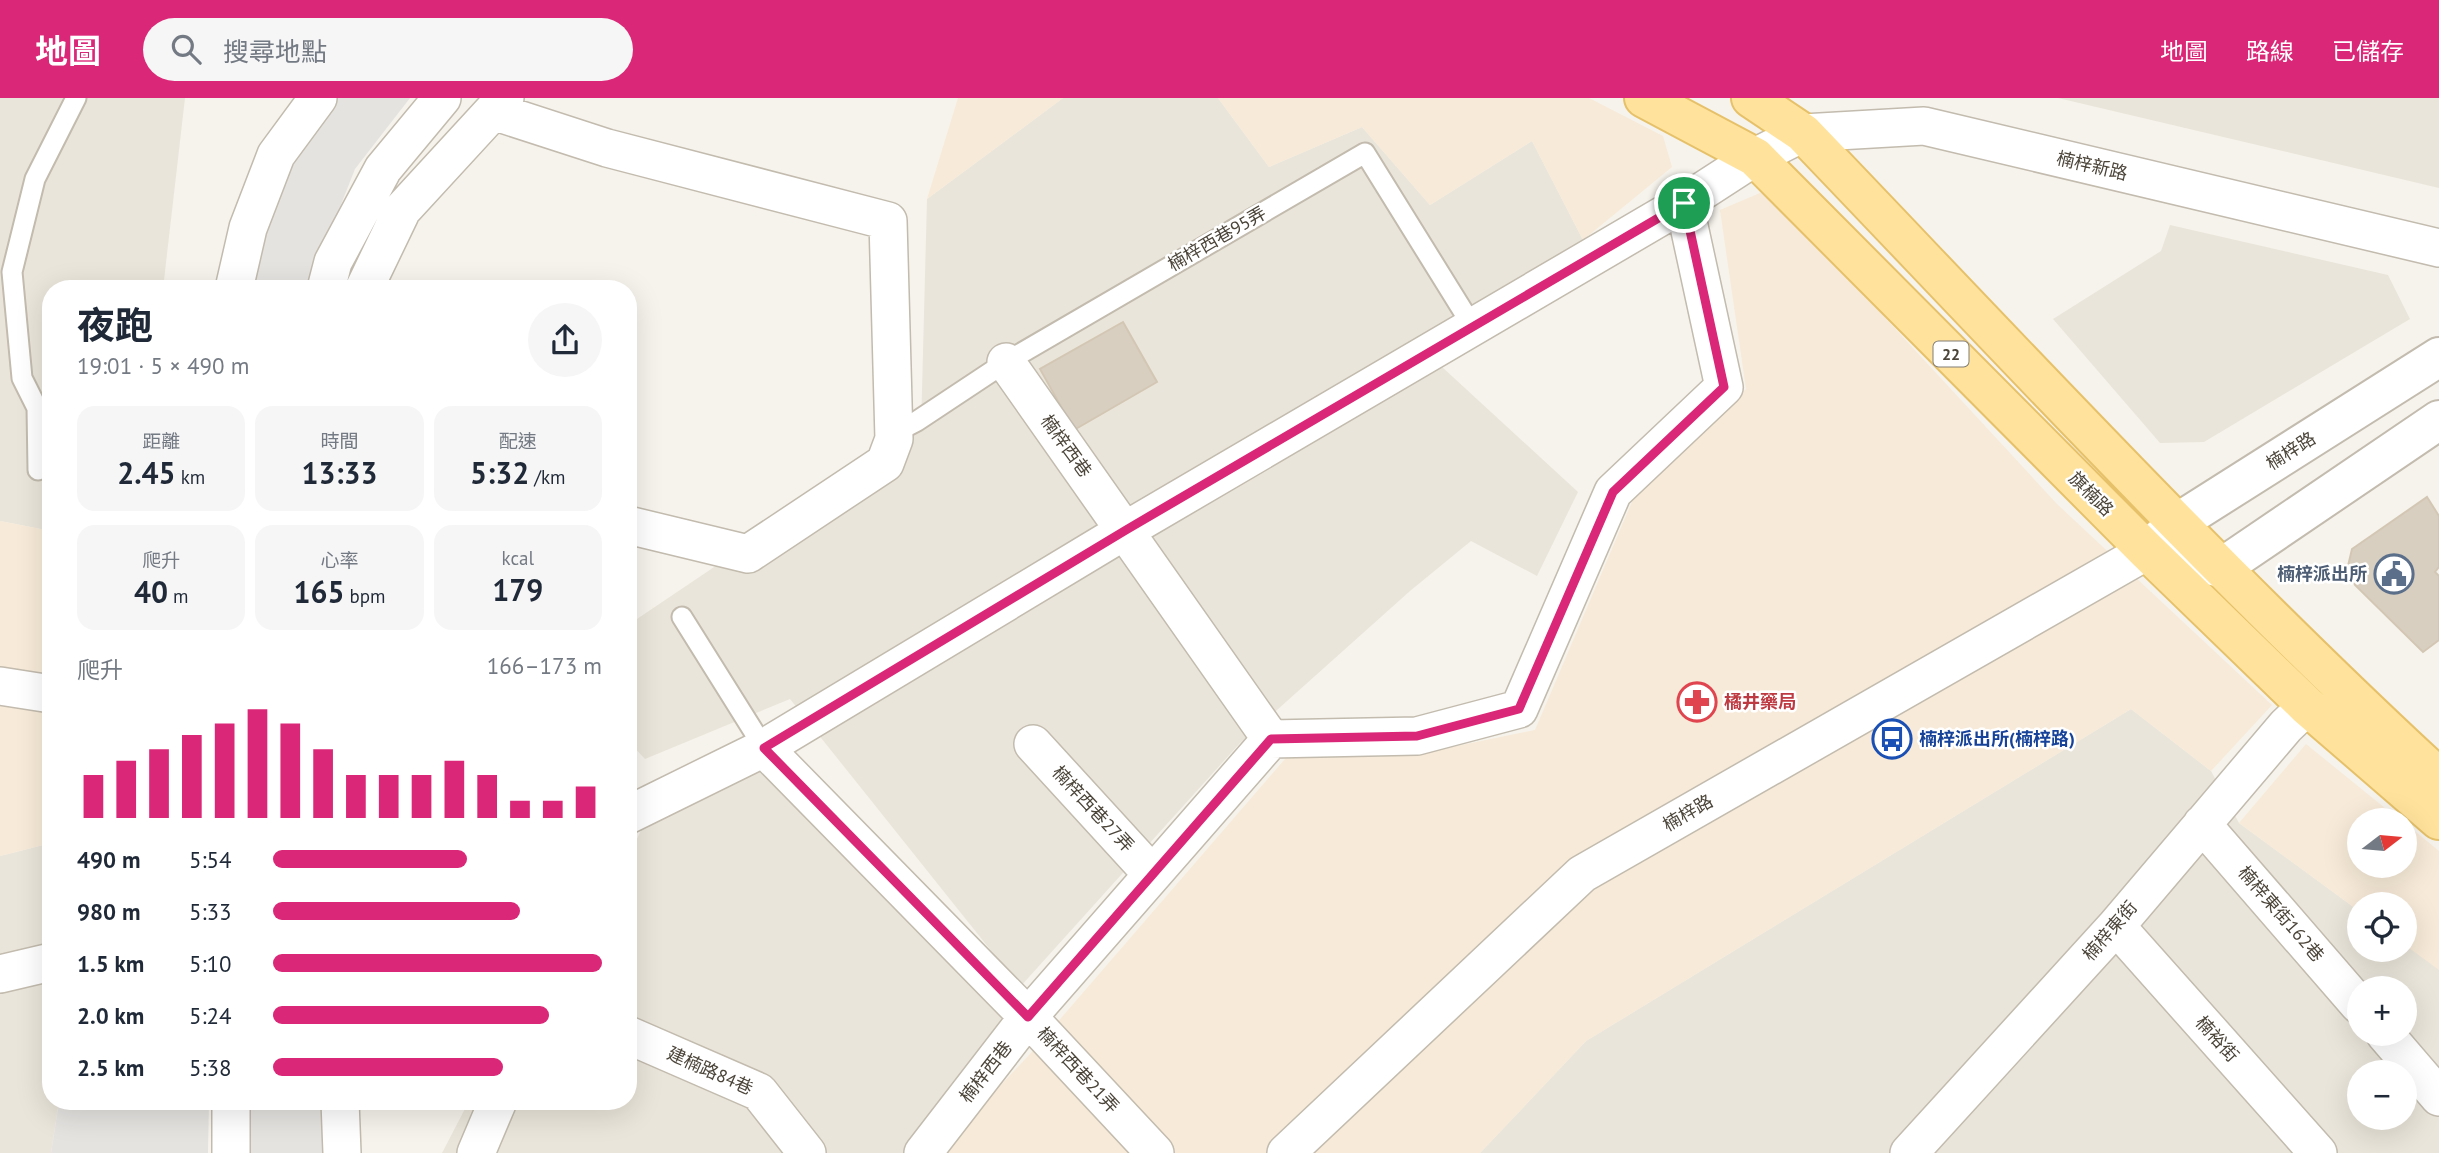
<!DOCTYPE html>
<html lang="zh-TW">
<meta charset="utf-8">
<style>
body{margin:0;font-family:"PT Sans","Noto Sans TC",sans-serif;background:#f6f6f7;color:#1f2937;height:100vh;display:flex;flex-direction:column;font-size:26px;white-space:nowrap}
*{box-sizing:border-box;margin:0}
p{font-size:23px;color:#747a83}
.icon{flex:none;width:38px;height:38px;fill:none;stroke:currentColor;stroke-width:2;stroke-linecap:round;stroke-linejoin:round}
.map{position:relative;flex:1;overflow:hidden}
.drawer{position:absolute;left:42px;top:182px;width:595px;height:830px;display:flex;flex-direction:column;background:#fff;border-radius:28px;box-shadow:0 7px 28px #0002}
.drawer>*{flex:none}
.needle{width:46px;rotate:74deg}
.buttons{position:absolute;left:2347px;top:710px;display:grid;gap:14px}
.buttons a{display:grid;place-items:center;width:70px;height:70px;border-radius:50%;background:#fff;box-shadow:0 7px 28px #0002;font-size:35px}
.pin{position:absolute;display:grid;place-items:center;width:60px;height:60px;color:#fff;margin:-30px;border:4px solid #fff;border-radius:50%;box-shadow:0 2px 7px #0007}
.round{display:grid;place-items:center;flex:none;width:74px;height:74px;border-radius:37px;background:#f6f6f7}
.headline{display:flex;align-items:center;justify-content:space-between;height:119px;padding:0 35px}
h1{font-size:38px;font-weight:700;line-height:52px}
.stats{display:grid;grid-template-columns:repeat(3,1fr);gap:10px;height:119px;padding:7px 35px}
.stats div{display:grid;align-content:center;border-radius:18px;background:#f6f6f7;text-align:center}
.stats b{font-size:30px;font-weight:700}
.stats small{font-size:19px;font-weight:400}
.stats p{font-size:19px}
.chart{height:196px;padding:14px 35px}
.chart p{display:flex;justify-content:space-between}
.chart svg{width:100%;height:126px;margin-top:7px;stroke:#db2777;stroke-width:6}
ul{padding:0 35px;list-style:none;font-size:23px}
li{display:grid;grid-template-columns:112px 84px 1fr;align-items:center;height:52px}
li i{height:18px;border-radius:9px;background:#db2777}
header{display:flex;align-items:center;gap:42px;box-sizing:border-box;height:98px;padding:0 35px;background:#db2777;color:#fff}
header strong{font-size:33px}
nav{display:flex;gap:38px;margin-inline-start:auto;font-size:24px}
.search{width:490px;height:63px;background:#f6f6f7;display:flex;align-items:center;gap:18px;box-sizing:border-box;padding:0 24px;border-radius:38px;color:#747a83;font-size:26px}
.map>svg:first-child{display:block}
</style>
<header>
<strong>地圖</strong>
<div class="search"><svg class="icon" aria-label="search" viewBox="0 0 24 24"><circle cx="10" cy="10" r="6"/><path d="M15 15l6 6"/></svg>搜尋地點</div>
<nav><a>地圖</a><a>路線</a><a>已儲存</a></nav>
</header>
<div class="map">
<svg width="2439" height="1055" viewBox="0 0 2439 1055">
<rect width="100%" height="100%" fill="#f6f3ec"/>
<path fill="#eae5da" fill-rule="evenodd" d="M 0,0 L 185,0 L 163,191 L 51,191 L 51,433 L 0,423 Z
M 1063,0 L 1218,0 L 1269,69 L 1362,29 L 1430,107 L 1532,43 L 1583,142 L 1416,245 L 1578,394 L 1537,478 L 1471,443 L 1410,493 L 1240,645 L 1020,889 L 790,601 L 645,661 L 628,643 L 628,527 L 921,330 L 927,101 Z
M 2058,0 L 2439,0 L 2439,90 Z
M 2170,127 L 2388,177 L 2410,221 L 2204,344 L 2160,345 L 2053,221 L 2161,153 Z
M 2131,611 L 2211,673 L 2239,725 L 2359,813 L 2359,852 L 2404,852 L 2405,846 L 2439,871 L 2439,1055 L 1480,1055 L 1586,943 ZM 2359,891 L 2404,891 L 2404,936 L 2359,936 ZM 2359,975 L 2404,975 L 2404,1020 L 2359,1020 Z
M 764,670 L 1025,940 L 937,1055 L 442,1055 L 469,1003 L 628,1003 L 628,759 L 649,716 Z
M 51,745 L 51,1003 L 59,1003 L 51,1055 L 0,1055 L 0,758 Z"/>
<path fill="#f7ead8" d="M 958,0 L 1063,0 L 927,101 Z
M 1218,0 L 1589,0 L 1663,38 L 1672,69 L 1583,142 L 1532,43 L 1430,107 L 1362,29 L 1269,69 Z
M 1767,92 L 2057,406 L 2272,607 L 2211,673 L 2131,611 L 1586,943 L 1480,1055 L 937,1055 L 1030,956 L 1291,654 L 1423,655 L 1535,632 L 1634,399 L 1746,291 L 1720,112 Z
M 0,423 L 51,433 L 51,745 L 0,758 Z
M 2306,646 L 2401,723 L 2359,723 L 2359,768 L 2404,768 L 2405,725 L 2439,753 L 2439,872 L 2405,847 L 2404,807 L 2359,807 L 2359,813 L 2239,725 Z"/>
<path fill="#e5e3e0" d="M 337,0 L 410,0 L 355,71 L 314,175 L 311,191 L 248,191 L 285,66 Z
M 59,1003 L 209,1003 L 208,1055 L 51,1055 Z
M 243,1003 L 322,1003 L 324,1055 L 244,1055 Z"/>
<path fill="#d8cfc1" stroke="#d3c7b4" stroke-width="2" d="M 1123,224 L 1157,284 L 1074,332 L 1040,271 Z
M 2427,399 L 2439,418 L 2439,469 L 2435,474 L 2439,478 L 2439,542 L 2423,554 L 2355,487 L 2348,468 L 2352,451 Z"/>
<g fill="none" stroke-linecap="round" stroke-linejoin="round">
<g stroke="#c2bbae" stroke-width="23">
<path id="service" d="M 894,335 L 917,323 L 1006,264 L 1365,55 L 1473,229
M 38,372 L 37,310 L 22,280 L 12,174 L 35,81 L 76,0
M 682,519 L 764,650"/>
</g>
<g stroke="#c2bbae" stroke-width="40">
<path id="minor" d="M 493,13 L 607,50 L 888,123 L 894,341 L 885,365 L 748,456 L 628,427
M 234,191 L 248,130 L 276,57 L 318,0
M 326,191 L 333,164 L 383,71 L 442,0
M 364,191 L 402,112 L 505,0
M 1006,264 L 1271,641
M 0,588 L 51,596
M 1033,646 L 1152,776
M 764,650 L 1028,919 L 1155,1055
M 628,717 L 764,650 L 1126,432 L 1684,105 L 1755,59 L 1803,35 L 1924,28 L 2439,150
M 2202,726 L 2359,907
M 2116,828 L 2318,1055
M 0,876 L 51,864
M 2385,936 L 2439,999
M 628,937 L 759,994 L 807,1055
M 231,1003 L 231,1055
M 340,1003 L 342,1055
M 476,1055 L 498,1003
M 923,1055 L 1028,919 L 1271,641 L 1417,638 L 1519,611 L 1613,394 L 1724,289 L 1684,105
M 1286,1055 L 1582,776 L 2147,453
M 1909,1055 L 2116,828 L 2286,628 L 2307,608"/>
</g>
<g stroke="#c2bbae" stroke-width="42">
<path id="tertiary" d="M 2147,453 L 2177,425 L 2439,259
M 2147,453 L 2221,470 L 2439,322"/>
</g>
<g stroke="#e6c16a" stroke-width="42">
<path id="primary" d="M 1644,0 L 1755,59 L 2147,453 L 2307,608 L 2439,722
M 1751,0 L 1803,35 C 2012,253 2217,475 2439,680"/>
</g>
<use href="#service" stroke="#fff" stroke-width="19"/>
<use href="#minor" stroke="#fff" stroke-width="37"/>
<use href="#tertiary" stroke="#fff" stroke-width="38"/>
<use href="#primary" stroke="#ffe39c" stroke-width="38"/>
</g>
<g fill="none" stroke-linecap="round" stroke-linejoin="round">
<g stroke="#fff" stroke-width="14">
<path id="route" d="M 1684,105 L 1724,289 L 1613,394 L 1519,611 L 1417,638 L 1271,641 L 1028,919 L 764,650 L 1126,432 Z"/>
</g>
<use href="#route" stroke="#db2777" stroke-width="9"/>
</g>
<defs>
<g id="civic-ring" transform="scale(2.0125)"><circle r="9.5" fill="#fff" stroke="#5c6f8a" stroke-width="1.5"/><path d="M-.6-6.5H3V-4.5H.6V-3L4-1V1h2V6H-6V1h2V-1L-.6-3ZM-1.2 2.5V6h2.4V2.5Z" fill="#5c6f8a"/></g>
<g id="pharmacy-ring" transform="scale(2.0125)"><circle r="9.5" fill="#fff" stroke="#e0444e" stroke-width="1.5"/><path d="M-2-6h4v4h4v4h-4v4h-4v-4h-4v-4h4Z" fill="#e0444e"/></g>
<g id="bus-ring" transform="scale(2.0125)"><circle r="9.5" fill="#fff" stroke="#1a4fb4" stroke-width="1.5"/><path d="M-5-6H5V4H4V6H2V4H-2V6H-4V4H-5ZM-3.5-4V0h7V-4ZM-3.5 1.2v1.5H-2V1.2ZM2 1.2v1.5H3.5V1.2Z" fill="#1a4fb4"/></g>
</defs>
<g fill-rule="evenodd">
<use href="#civic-ring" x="2394" y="476"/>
<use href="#pharmacy-ring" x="1697" y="604"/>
<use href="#bus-ring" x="1892" y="641"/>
</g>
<g text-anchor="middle" stroke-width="5" stroke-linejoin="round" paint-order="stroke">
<rect fill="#fff" stroke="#817c74" stroke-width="2" x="1933.5" y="243.5" width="35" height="25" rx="5"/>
<g font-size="16" font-weight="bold" fill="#4b4439">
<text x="1951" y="262">22</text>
</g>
<g font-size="18" fill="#4b4439" stroke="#fff">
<text transform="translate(2092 68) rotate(13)" y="6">楠梓新路</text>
<text transform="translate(1217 141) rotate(-30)" y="6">楠梓西巷95弄</text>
<text transform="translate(1066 348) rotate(54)" y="6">楠梓西巷</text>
<text transform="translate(2291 353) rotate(-32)" y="6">楠梓路</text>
<text transform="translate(2091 396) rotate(45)" y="6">旗楠路</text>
<text transform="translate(1093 711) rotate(47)" y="6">楠梓西巷27弄</text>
<text transform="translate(1688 715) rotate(-30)" y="6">楠梓路</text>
<text transform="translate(2281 816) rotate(49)" y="6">楠梓東街162巷</text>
<text transform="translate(2110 833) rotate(-49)" y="6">楠梓東街</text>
<text transform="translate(2217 941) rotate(48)" y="6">楠裕街</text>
<text transform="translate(1078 972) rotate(47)" y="6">楠梓西巷21弄</text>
<text transform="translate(710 973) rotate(24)" y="6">建楠路84巷</text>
<text transform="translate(986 974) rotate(-52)" y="6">楠梓西巷</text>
</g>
<g font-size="18" font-weight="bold" fill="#4e5e75" stroke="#fff" text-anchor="end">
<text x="2367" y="482">楠梓派出所</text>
</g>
<g font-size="18" font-weight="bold" fill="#be3a42" stroke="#fff" text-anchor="start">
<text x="1724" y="610">橘井藥局</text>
</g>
<g font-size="18" font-weight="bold" fill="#164399" stroke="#fff" text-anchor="start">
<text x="1919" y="647">楠梓派出所(楠梓路)</text>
</g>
</g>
</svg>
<div class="buttons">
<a><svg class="needle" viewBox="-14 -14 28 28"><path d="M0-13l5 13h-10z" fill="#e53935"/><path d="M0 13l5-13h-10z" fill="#747a83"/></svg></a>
<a><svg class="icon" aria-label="locate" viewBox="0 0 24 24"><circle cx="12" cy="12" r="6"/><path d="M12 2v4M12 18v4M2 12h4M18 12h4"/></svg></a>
<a>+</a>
<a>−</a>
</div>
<div class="pin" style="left:1684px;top:105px;background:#1e9e55"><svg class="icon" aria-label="arrive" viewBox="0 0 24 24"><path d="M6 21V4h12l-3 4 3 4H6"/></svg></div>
<section class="drawer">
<div class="headline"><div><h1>夜跑</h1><p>19:01 · 5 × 490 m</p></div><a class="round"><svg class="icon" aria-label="share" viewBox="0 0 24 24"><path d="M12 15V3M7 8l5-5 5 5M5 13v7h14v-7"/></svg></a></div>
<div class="stats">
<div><p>距離</p><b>2.45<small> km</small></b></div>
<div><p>時間</p><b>13:33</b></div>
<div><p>配速</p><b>5:32<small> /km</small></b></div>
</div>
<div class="stats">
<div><p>爬升</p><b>40<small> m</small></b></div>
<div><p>心率</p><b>165<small> bpm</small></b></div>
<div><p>kcal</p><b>179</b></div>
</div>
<div class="chart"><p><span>爬升</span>166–173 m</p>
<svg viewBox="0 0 160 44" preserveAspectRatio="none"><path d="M5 44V29M15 44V24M25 44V20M35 44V15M45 44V11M55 44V6M65 44V11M75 44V20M85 44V29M95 44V29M105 44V29M115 44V24M125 44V29M135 44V38M145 44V38M155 44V33"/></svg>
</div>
<ul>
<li><b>490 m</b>5:54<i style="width:59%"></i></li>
<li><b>980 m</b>5:33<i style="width:75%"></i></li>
<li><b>1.5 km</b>5:10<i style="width:100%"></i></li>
<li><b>2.0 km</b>5:24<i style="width:84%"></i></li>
<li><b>2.5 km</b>5:38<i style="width:70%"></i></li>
</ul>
</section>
</div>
